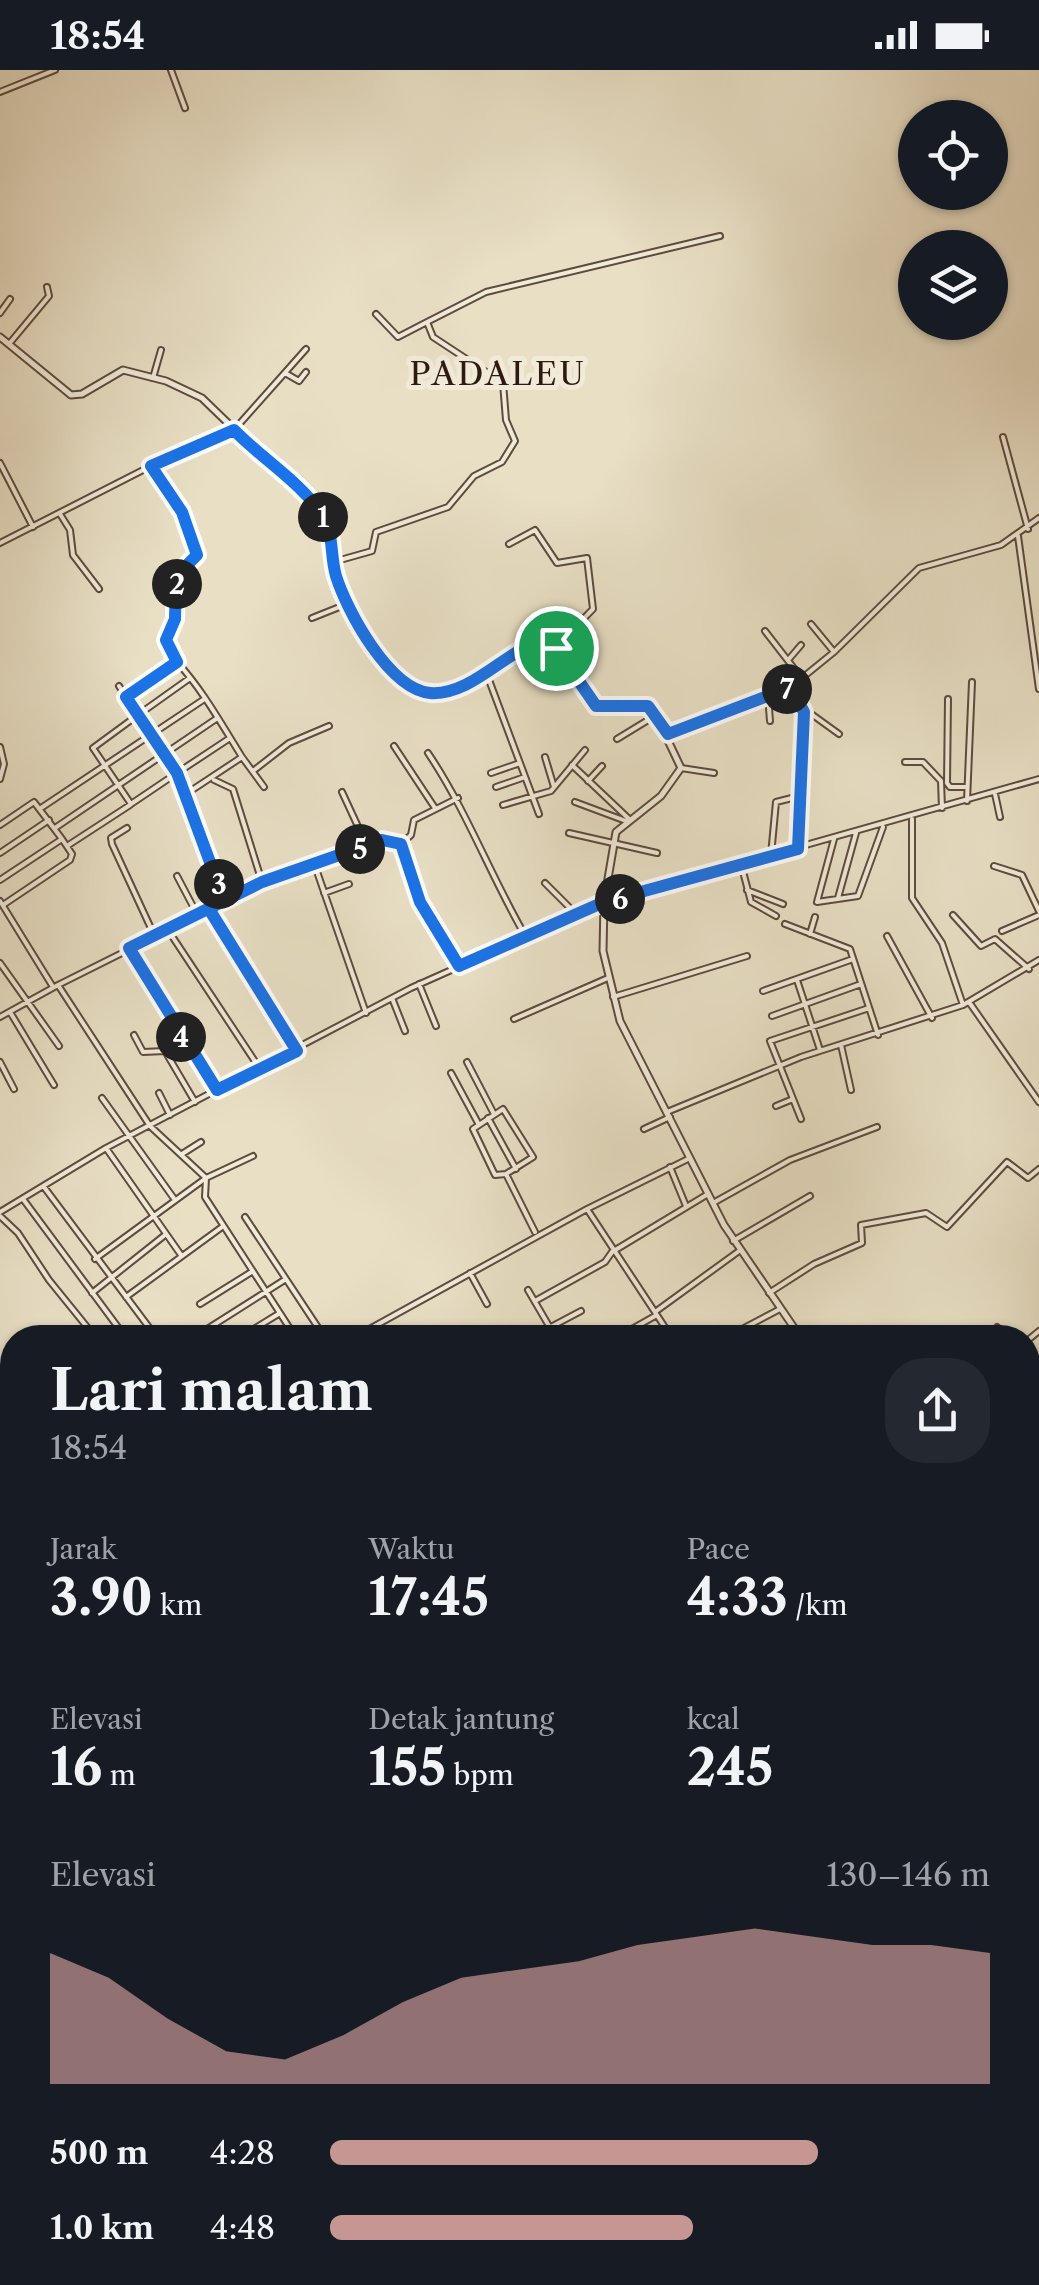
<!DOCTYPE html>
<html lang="id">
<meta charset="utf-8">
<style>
body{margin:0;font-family:"Libre Caslon Text",serif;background:#242831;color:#f1f3f6;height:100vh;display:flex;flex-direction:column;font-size:38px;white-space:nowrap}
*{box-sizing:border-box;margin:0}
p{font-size:32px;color:#9ea1a6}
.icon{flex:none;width:55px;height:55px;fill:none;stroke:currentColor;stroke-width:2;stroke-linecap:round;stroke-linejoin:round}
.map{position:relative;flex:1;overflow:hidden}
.panel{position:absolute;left:0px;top:1255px;width:1040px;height:960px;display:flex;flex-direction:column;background:#171b24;border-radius:40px 40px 0 0;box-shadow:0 2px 8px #0004}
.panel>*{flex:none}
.controls{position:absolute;left:898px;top:30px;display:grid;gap:20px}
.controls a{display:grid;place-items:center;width:110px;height:110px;border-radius:50%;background:#171b24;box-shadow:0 2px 8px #0004;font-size:50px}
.pin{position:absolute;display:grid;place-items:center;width:85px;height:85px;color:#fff;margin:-42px;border:5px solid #fff;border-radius:50%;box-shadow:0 2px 10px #0007}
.km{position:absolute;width:50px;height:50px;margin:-25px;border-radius:50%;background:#222;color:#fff;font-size:28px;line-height:50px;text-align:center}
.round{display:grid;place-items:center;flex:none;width:105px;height:105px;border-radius:40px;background:#242831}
.overview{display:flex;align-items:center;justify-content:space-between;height:170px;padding:0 50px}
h1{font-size:55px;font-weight:800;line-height:75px}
.figures{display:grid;grid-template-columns:repeat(3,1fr);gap:15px;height:170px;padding:10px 50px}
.figures div{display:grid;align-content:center}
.figures b{font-size:50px;font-weight:800}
.figures small{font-size:28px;font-weight:400}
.figures p{font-size:28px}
.chart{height:280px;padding:20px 50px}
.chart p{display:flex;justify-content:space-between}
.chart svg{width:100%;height:180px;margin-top:10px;fill:#c59692;opacity:.7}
ul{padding:0 50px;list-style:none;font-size:32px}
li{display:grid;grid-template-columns:160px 120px 1fr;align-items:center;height:75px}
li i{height:25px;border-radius:12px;background:#c59692}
.status{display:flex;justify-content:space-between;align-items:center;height:70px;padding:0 50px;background:#171b24;direction:ltr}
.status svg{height:28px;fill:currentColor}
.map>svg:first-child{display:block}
</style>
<div class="status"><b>18:54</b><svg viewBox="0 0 49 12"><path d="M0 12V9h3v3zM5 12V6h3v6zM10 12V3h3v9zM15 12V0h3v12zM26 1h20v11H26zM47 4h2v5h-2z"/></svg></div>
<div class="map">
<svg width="1039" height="2215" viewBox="0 0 1039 2215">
<rect width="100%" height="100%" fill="#e8dfc5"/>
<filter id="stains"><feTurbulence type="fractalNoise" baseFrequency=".002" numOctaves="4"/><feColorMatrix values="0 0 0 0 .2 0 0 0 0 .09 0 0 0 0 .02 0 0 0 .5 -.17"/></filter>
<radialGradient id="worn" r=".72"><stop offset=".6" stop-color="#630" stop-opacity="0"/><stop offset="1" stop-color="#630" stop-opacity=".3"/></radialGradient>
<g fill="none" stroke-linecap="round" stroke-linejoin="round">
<path stroke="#a99c87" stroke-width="9" d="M 1028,1711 L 1039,1688"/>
<g stroke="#5d4b3d" stroke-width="8">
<path id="minor" d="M 171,0 L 185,38
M 0,22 L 55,0
M 0,243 L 10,229
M 376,244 L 398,267 L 427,252
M 9,274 L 49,226 L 47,217
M 285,303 L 299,311 L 306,302
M 153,308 L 161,280
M 1003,367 L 1028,459
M 0,393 L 33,457
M 151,396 L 182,442 L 197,485 L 176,506 L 175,549 L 166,570 L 176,590
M 60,444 L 70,460 L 73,485 L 99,519
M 1018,466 L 1039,619
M 0,473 L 151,396 L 234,360 L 306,279
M 509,474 L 535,460 L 557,493 L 587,488 L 593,539 L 556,577
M 333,492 L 372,481 L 376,462 L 448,437 L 474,406 L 502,392 L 515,371 L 506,350 L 503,313 L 433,267 L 427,252 L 486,222 L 720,166
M 312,548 L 347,534
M 765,561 L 803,610
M 834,582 L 919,498 L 1001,475 L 1039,448
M 789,589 L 801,575
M 486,602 L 539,744
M 119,616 L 138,645 L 190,608
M 791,617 L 834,582 L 811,554
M 768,625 L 770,651
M 126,627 L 177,592 C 202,619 222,655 242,687 L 186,724 L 177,703 L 230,668
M 948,629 L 947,713 L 950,717 L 967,717
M 803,638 L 839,664
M 138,645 L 177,703 L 131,734 L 93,678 Z
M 668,664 L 791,617 L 804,643 L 798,777
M 617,669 L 658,644
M 394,676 L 435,738
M 0,677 L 4,694 L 0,709
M 428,683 C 467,741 491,807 526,867
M 242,687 L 264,717
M 545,687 L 554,717
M 905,692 L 923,692 L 941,711 L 942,738
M 572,695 L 629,749
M 681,698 L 714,703
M 253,701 L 289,673 L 329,656
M 491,703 L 520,693
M 214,710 L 233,719 L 262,812
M 588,711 L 602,696
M 496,717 L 525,707
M 342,722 L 367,776
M 995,724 L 1000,747
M 187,726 L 225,830
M 967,731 L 972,612
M 575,732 L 626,751
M 503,735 L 551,721 L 585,680
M 41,738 L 203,630
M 912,749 L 912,828 L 942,873 L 963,935
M 0,755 L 34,732 L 62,769 L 0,810
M 55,758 L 216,649
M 127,758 L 111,768 L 112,774 L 155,867
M 569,763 L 657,783
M 834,769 L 817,832 L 858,826 L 883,757
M 401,774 L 411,765 L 414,750 L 458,728
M 67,776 L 130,735
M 0,783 L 49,750
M 771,785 L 776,732 L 800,726
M 314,793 L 366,943
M 741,794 L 751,832 L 776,846
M 994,796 L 1022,805 L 1039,841
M 177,806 L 197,844
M 545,813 L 577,845
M 747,820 L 783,834
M 324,823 L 349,814
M 838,828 L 856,763
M 0,831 L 53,917
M 3,835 L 70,790 L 72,784 L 62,769
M 210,840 L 297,981
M 953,845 L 981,876 L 995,869 L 1029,899
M 785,854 L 850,879 L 878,965
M 168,860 L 262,812 L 387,769 L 401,774 L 420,832 L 459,897
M 1002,861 L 1039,845
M 810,864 L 815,847
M 887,866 L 932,948
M 130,880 L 217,1020
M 0,893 L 59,976
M 797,910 L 820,980
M 419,914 L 436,956
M 58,915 L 168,860 L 260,999
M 763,921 L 853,889
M 613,927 L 747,886
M 392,928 L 405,961
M 969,932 L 1039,1032
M 10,942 L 54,1015
M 772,946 L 861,914
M 0,947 L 58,915 L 150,1056 L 206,1108 L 95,1189
M 514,949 L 608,908
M 134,965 L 143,982 L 165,981 L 195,1032
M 841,975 L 851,1020
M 0,992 L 14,1019
M 467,992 L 494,1044
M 451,1003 L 478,1053
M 159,1023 L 170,1045
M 102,1028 L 175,1130
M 776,1036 L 793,1029
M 667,1042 L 801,987 L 963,935 L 1039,890
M 488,1048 L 516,1099
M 801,1049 L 770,971 L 869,938
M 644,1059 L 670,1047
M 106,1078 L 181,1185
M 182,1084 L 201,1072
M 253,1086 L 206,1108 L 205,1127 L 296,1268
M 670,1097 L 686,1136
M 506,1104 L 495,1105 L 473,1059 L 503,1039 L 533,1087 L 506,1104 L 535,1162
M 44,1117 L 157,1268
M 23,1129 L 126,1268
M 713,1133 L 790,1090 L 877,1057
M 587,1139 L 690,1088
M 0,1142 L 106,1078 L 411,918 L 604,832 L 1039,709
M 0,1146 L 18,1163 L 49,1210 L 96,1268
M 245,1147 L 325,1268
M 733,1171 L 810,1126
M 470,1203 L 487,1234
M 528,1220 L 556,1268
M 92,1223 L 165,1165
M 769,1223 L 814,1194 L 862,1173 L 861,1155 L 926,1143 L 947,1157 L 1007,1092 L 1028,1108 L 1039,1099
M 126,1227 L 222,1157
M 535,1231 L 605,1192 L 612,1182 L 708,1124
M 200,1234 L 253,1201
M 655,1242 L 739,1181
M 997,1257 L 1010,1268
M 193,1268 L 286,1209
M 239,1268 L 280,1243
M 353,1268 L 587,1139 L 672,1268
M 530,1268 L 581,1241
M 616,1268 L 655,1246
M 725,1268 L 780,1239
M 1028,1270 L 1039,1261
M 1028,1292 L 1039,1304
M 1028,1334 L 1031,1334
M 0,1469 L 12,1458
M 1028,1476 L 1039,1468
M 1028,1513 L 1039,1505
M 0,1650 L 12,1643
M 4,1658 L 12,1685
M 0,1660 L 12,1656
M 11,1685 L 1,1690 L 5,1711 L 12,1711
M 1028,1721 L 1039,1701
M 0,1746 L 12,1788
M 1028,1757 L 1039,1784 L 1032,1788 L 1039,1806
M 0,1821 L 12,1817
M 1028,1846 L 1039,1842
M 1028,1905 L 1039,1900
M 1028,1908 L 1039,1936
M 1028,1962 L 1039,1957
M 0,1994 L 1,1997
M 1028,2031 L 1039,2027
M 1028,2166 L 1039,2188
M 276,2202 L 282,2215
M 394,2202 L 400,2215
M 482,2202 L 487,2215
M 560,2202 L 564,2215
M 641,2202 L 646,2215
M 674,2202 L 678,2215
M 718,2202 L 722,2215
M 801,2202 L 806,2215
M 884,2202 L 889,2215
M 947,2202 L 953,2215
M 563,2213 L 589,2203
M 248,2214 L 249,2215
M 174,2215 L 185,2209"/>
</g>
<g stroke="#5d4b3d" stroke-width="9">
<path id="tertiary" d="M 0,267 L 71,325 L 82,324 L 123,300 L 166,311 L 202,328 L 318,440 C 332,461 329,483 336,506 C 348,545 397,635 446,620 C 476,610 515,573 542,573 L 564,585 L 596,636 L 641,634 L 653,639 L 681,698 L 661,726 L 616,762 L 604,832 L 603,881 L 620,951 L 724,1155 L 801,1268
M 1028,1471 L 1039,1482
M 1028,2114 L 1039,2110
M 745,2215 L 780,2202"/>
</g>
<g stroke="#2f1a10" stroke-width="12">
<path id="trunk" d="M 0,1908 L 12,1939
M 181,2202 L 189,2215
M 188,2202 L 197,2215"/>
</g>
<use href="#minor" stroke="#f0ead9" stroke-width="4"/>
<use href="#tertiary" stroke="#f0ead9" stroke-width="5"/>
<use href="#trunk" stroke="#e8dfc5" stroke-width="9"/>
</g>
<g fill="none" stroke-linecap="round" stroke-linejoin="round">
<g stroke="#fff" stroke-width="20">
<path id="route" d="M 556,578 L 534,573 C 502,586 468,626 430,623 C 389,619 347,541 336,506 C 330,486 334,464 323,446 C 302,413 261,388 234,360 L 151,396 L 182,442 L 197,485 L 176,506 L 175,549 L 166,570 L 177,592 L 126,627 L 177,703 L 224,830 L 209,839 L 297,981 L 217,1020 L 129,878 L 262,812 L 382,770 L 401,774 L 420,832 L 459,896 L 604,832 L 798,779 L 804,642 L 791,617 L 668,664 L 648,636 L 596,636 L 556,578"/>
</g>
<use href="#route" stroke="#1a73e8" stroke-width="12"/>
</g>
<g text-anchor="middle" stroke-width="10" stroke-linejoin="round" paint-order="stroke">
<g font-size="32" letter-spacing="2.5" fill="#2f1a10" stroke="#f0ead9">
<text x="498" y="315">PADALEU</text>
</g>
</g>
<rect width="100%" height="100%" filter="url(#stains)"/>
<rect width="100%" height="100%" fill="url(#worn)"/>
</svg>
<div class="controls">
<a><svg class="icon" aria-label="locate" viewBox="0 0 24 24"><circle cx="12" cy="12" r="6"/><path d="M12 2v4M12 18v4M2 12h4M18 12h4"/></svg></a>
<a><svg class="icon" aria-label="layers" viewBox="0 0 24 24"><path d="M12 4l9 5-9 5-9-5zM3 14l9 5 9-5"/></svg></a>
</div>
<div class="pin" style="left:556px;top:578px;background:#1e9e55"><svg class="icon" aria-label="arrive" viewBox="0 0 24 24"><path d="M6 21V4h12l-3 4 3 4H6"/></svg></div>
<b class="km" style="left:323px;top:447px">1</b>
<b class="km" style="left:177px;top:514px">2</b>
<b class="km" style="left:219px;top:814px">3</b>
<b class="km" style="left:181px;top:967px">4</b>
<b class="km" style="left:360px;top:779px">5</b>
<b class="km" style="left:620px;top:829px">6</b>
<b class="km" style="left:787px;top:619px">7</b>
<section class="panel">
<div class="overview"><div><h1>Lari malam</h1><p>18:54</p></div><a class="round"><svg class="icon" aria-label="share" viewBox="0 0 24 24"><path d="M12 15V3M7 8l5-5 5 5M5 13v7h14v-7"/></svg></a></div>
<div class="figures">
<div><p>Jarak</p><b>3.90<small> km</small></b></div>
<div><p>Waktu</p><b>17:45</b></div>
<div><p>Pace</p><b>4:33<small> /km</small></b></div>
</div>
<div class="figures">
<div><p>Elevasi</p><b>16<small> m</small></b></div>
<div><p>Detak jantung</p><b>155<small> bpm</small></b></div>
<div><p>kcal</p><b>245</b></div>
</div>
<div class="chart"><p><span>Elevasi</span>130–146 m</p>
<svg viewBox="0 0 160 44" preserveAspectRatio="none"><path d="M0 44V12L10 18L20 28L30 36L40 38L50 32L60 24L70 18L80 16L90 14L100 10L110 8L120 6L130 8L140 10L150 10L160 12V44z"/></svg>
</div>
<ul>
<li><b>500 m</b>4:28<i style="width:74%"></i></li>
<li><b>1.0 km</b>4:48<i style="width:55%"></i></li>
</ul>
</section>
</div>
